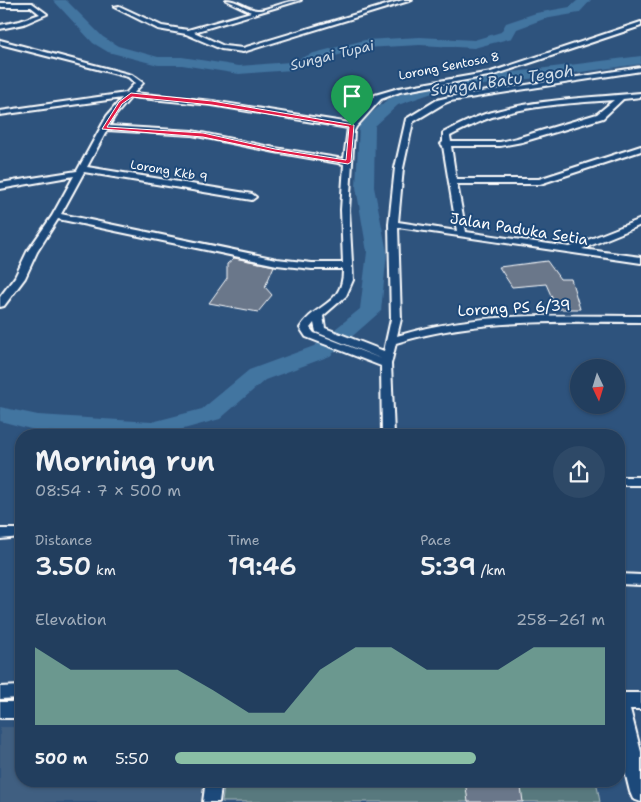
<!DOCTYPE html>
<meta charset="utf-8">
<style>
body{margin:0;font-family:"Shantell Sans",sans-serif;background:#2e4967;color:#f1f3f6;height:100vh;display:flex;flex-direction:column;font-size:19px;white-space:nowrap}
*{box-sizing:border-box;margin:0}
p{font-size:16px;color:#a2aebc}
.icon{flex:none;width:28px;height:28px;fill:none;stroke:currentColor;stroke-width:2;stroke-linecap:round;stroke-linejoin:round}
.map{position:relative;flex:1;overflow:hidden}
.side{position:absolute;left:15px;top:429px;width:610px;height:358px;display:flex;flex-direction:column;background:#223e5e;border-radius:20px;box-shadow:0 1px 4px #0004,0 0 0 1px #3f5773}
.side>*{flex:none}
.needle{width:32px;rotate:176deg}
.buttons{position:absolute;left:570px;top:359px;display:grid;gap:10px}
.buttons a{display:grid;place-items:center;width:55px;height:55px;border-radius:50%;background:#223e5e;box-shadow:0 1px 4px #0004,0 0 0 1px #3f5773;font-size:25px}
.pin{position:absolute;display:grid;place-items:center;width:42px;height:42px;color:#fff;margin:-51px -21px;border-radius:50% 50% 50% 0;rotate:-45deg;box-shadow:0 0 5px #0007}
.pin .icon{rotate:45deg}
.round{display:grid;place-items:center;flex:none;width:52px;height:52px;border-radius:26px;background:#2e4967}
.overview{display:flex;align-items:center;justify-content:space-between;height:85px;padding:0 20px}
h1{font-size:28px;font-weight:600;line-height:38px}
.stats{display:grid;grid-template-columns:repeat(3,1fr);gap:8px;height:85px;padding:5px 20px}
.stats div{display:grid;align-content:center}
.stats b{font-size:25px;font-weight:600}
.stats small{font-size:14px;font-weight:400}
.stats p{font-size:14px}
.chart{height:140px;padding:10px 20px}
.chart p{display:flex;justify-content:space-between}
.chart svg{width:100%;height:90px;margin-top:5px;fill:#8abfa5;opacity:.7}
ul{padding:0 20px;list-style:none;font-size:16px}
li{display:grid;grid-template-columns:80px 60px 1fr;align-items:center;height:38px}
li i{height:12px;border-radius:6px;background:#8abfa5}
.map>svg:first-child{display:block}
</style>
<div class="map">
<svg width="641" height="802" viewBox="0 0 641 802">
<rect width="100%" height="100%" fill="#2e537d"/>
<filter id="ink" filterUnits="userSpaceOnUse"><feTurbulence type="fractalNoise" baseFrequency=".02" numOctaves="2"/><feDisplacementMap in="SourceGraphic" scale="10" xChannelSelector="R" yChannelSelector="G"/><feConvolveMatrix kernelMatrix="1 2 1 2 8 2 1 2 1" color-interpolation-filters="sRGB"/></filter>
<g filter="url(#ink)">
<path fill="#405e81" d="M 0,727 L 21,727 L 21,780 L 214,780 L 211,802 L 0,802 Z"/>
<path fill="#58797e" stroke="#acbcbe" d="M 225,780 L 596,780 L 600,802 L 222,802 Z"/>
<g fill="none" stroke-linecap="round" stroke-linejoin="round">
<path fill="#4374a0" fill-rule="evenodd" d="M 53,0 L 66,0 L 103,37 L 118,46 L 158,57 L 182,57 L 239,66 L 290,62 L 314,53 L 365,40 L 420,37 L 474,40 L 501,32 L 506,23 L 536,13 L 570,7 L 578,0 L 591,0 L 579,13 L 544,19 L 517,29 L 512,38 L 474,48 L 420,45 L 365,48 L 324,59 L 292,70 L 239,74 L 182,65 L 158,65 L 108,52 L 93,43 Z
M 641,56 L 641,64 L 438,91 L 398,105 L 375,126 L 374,187 L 387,252 L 381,311 L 330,356 L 265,380 L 220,419 L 162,435 L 110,435 L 38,431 L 0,421 L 0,407 L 38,415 L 152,422 L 202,409 L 249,370 L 314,346 L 360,309 L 367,252 L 356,187 L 359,125 L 361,122 L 388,99 L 435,82 Z"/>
</g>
<path fill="#6b778a" stroke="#fff" d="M 234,258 L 274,266 L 265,287 L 272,295 L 258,312 L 209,303 L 227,278 L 227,264 Z
M 547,261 L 560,279 L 571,279 L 580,309 L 557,309 L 546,284 L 512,287 L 499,267 Z
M 465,780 L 520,780 L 523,802 L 468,802 Z"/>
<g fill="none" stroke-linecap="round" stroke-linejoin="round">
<g stroke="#fff" stroke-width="4">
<path id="minor" d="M 226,0 C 238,0 246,9 257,10 C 266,11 287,0 301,0 L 194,32 L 224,46 L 243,48 L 403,0 L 412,0 L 243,52 L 221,49 L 186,34 L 158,29 L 114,7 L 119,6 L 162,26 L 188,30 L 251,12 Z
M 0,3 L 32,3 L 47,14 L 24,24 L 0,29 L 0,25 L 20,21 L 40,14 L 31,7 L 0,7 Z
M 641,22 L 641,26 L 494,75 L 400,92 L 381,99 L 356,127 L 354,131 L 349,210 L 353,280 L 346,296 L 323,316 L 325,328 L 384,351 L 391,319 L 389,224 L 395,168 L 406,119 L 437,100 L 449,97 L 641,67 L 641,71 L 450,101 L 443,104 L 413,122 L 403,168 L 398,222 L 457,231 L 443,146 L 441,144 L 443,142 L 443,133 C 457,126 471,119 485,114 C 535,99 589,98 641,93 L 641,97 L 623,99 L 603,118 L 522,142 L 500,146 L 451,146 L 456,179 L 539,179 L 641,146 L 641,151 L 540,184 L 457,184 L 466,232 L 570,247 L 641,219 L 641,225 L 582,249 L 641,257 L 641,263 L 398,227 L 401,319 L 397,336 C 477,311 559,316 641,316 L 641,322 C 558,322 476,318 396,343 L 391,364 L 394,435 L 382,435 L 381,366 L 306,337 L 300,328 C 315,303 344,306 343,269 L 312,269 L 277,265 L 58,219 L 37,252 L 25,278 L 4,306 L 0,307 L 0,297 L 15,277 L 27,252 L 52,216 L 74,176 L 0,189 L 0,183 L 77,171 L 107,116 L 122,98 L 0,115 L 0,111 L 126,93 L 135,83 L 128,77 L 0,44 L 0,40 L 132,75 L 143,83 L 134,93 L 212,101 L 350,123 L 375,95 L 399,88 L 491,72 ZM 131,97 L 212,105 L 348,128 L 344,159 L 275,148 L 192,131 L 109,126 L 114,117 ZM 614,100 L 597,114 L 517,138 L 500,142 L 451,142 L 450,136 C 464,129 477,122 492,117 C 531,105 573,103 614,100 ZM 107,130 L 192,135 L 275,152 L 344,164 L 341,210 L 343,263 L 312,263 L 277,259 L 61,214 L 84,172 L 252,200 L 256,197 L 252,194 L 87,167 ZM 314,323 L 316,332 L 382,359 L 314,333 L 310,328 Z
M 619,477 L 641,477 L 641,485 L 619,485 Z
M 0,529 L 21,529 L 21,537 L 0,539 Z
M 619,574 L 641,575 L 641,585 L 619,584 Z
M 21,686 L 21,698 L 0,699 L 0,687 Z
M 206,780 L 222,780 L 219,802 L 203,802 Z"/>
</g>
<g stroke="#fff" stroke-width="4">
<path id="tertiary" d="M 619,693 L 641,693 L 641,709 L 630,709 L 641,752 L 641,802 L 633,799 L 630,792 L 619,747 Z
M 0,702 L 21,702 L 21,718 L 0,718 Z"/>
</g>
<use href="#minor" fill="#1f4a7a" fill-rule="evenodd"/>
<use href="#tertiary" fill="#1f4a7a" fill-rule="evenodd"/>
</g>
</g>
<path fill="#e11d48" stroke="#fff" fill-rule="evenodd" d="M 131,93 L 212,101 L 354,125 L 351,162 L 348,164 L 275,152 L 203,137 L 102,129 L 119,102 ZM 132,97 L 212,105 L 349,127 L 346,160 L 275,149 L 203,133 L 107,127 L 122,104 Z"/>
<g text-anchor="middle" stroke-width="4" stroke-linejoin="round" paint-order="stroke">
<g font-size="12" fill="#fff" stroke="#1f4a7a">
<text transform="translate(449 66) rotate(-11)" y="4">Lorong Sentosa 8</text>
<text transform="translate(169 171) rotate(10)" y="4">Lorong Kkb 9</text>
</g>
<g font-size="14" font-style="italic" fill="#d0dce7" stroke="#1f4a7a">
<text transform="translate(332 55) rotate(-14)" y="5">Sungai Tupai</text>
</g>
<g font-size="15" fill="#fff" stroke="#1f4a7a">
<text transform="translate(519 229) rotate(9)" y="5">Jalan Paduka Setia</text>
<text transform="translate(514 308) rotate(-3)" y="5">Lorong PS 6/39</text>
</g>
<g font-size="16" font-style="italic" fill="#d0dce7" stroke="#1f4a7a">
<text transform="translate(502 80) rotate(-8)" y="6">Sungai Batu Tegoh</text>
</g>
</g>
</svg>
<div class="buttons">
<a><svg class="needle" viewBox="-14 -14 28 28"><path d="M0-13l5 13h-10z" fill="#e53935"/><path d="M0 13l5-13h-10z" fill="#a2aebc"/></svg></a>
</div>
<div class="pin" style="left:352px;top:126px;background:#1e9e55"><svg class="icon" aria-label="arrive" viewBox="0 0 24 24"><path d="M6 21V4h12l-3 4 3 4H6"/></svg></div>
<section class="side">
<div class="overview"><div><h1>Morning run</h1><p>08:54 · 7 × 500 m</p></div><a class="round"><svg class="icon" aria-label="share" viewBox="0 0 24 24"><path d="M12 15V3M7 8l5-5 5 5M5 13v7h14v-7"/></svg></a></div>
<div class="stats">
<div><p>Distance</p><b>3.50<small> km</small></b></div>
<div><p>Time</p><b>19:46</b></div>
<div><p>Pace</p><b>5:39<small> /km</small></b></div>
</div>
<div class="chart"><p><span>Elevation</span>258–261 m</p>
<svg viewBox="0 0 160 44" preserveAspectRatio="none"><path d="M0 44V6L10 17L20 17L30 17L40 17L50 27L60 38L70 38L80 17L90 6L100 6L110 17L120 17L130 17L140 6L150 6L160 6V44z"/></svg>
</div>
<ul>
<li><b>500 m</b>5:50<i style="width:70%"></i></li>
</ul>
</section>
</div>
